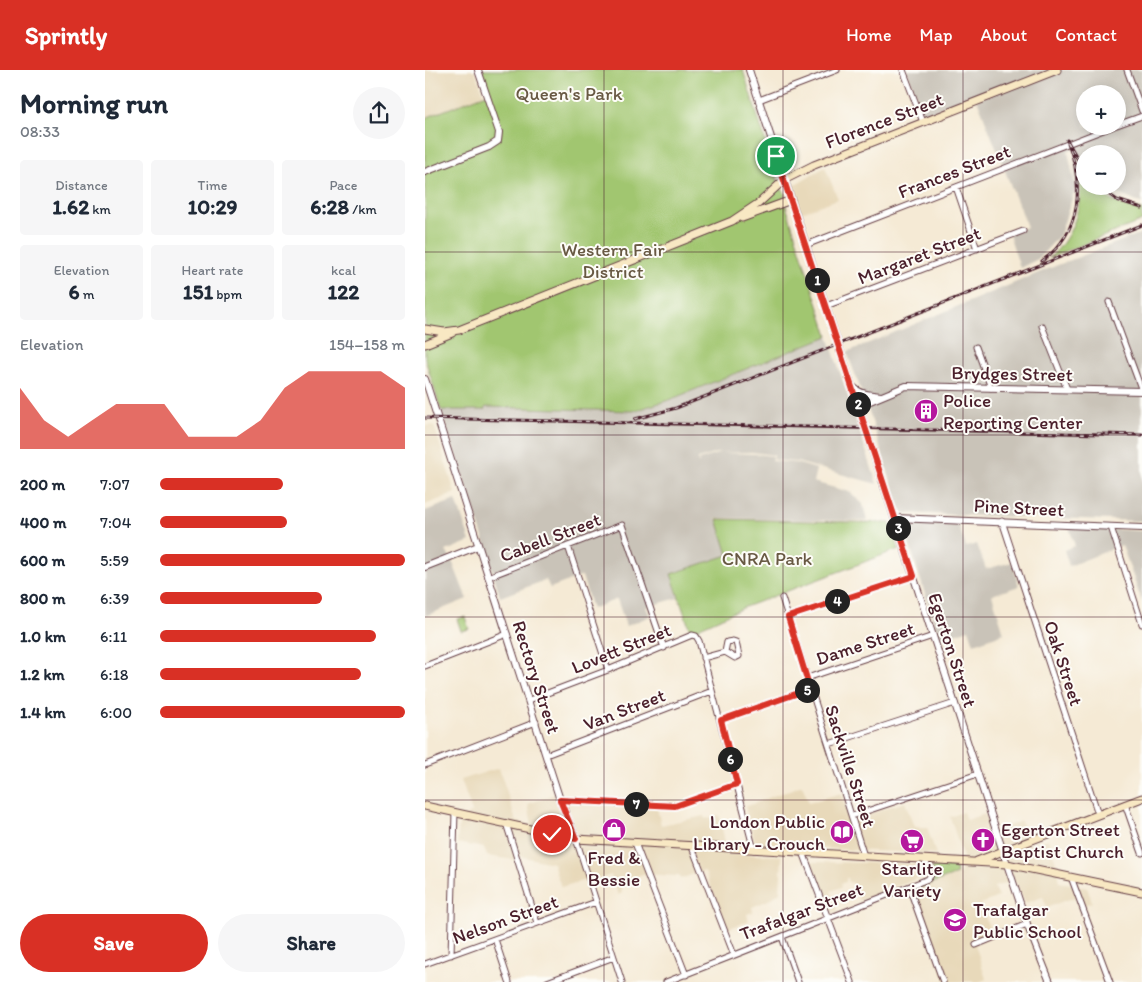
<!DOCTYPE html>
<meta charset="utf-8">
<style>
body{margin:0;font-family:Itim,sans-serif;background:#f6f6f7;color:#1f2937;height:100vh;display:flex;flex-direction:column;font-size:19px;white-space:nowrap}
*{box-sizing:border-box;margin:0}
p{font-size:16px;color:#747a83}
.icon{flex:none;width:28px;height:28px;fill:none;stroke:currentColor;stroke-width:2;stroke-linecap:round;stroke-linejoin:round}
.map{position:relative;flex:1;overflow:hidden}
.drawer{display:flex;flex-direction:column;background:#fff;width:425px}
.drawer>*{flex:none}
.tools{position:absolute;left:651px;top:15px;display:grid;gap:10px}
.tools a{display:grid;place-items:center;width:50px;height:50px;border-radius:50%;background:#fff;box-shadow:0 2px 12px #0003;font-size:25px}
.pin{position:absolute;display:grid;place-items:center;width:42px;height:42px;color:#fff;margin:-21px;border:2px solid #fff;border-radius:50%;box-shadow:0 1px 5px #0007}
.km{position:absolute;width:25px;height:25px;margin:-12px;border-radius:50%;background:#222;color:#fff;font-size:14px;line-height:25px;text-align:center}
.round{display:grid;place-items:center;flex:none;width:52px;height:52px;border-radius:26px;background:#f6f6f7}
.head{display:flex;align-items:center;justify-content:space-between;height:85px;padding:0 20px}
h1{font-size:28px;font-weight:800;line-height:38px}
.figures{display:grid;grid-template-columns:repeat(3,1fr);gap:8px;height:85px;padding:5px 20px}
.figures div{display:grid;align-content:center;border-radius:5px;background:#f6f6f7;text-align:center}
.figures b{font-size:21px;font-weight:800}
.figures small{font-size:14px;font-weight:400}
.figures p{font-size:14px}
.chart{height:140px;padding:10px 20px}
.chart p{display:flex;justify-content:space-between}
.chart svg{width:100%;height:90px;margin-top:5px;fill:#d93025;opacity:.7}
.action{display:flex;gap:10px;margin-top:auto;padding:10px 20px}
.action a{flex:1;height:58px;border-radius:30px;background:#d93025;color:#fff;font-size:20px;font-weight:800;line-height:58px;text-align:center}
.action a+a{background:#f6f6f7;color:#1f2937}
ul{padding:0 20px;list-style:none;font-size:16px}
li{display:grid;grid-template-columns:80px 60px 1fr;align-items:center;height:38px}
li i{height:12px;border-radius:6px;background:#d93025}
header{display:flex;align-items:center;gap:30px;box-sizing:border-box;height:70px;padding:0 25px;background:#d93025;color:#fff}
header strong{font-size:24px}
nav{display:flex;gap:28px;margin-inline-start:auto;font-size:18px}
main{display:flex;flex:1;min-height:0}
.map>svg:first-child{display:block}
</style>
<header>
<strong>Sprintly</strong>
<nav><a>Home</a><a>Map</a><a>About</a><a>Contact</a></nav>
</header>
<main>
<section class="drawer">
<div class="head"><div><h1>Morning run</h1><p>08:33</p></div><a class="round"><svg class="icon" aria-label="share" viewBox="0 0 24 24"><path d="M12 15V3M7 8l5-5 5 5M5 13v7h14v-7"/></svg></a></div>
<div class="figures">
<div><p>Distance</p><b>1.62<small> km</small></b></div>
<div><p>Time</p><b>10:29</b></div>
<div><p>Pace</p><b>6:28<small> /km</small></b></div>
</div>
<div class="figures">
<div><p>Elevation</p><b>6<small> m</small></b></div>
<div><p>Heart rate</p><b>151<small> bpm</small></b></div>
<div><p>kcal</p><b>122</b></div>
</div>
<div class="chart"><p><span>Elevation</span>154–158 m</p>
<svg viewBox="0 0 160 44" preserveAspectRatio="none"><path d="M0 44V14L10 30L20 38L30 30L40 22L50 22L60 22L70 38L80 38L90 38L100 30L110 14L120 6L130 6L140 6L150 6L160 14V44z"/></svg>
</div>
<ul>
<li><b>200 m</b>7:07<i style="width:50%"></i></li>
<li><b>400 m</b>7:04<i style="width:52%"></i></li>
<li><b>600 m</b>5:59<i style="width:100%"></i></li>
<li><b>800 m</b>6:39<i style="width:66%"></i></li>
<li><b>1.0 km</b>6:11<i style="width:88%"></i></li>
<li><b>1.2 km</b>6:18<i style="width:82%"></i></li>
<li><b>1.4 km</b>6:00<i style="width:100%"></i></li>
</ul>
<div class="action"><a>Save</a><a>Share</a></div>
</section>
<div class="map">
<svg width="717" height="912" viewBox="0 0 717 912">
<rect width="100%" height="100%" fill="#fdfcf7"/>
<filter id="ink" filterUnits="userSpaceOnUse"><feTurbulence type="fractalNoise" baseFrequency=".02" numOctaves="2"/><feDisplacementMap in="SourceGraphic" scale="10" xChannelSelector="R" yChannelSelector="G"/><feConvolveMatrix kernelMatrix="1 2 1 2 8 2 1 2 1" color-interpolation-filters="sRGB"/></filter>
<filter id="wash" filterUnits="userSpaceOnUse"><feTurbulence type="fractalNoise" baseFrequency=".0096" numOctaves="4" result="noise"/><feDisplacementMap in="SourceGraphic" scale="20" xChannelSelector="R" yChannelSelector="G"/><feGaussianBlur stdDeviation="1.12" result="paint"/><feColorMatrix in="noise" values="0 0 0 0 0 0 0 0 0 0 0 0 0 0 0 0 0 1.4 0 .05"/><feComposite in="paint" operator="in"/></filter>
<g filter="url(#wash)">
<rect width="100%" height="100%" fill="#f5ead5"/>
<path fill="#e8d9ba" d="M 0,0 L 50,0 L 59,25 L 0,48 Z
M 400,97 L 413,129 L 374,143 L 367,116 Z
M 9,355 L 30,423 L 0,435 L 0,356 Z
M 74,698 L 91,751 L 107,755 L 103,734 L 130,724 L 133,736 L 143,733 L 232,738 L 236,755 L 279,746 L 280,749 L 294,745 L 300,772 L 300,784 L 357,786 L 355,822 L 346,829 L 327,837 L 328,842 L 322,844 L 324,851 L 302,859 L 280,801 L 273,802 L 256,809 L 254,806 L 217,804 L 195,813 L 197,823 L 193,825 L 186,805 L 167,811 L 161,810 L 136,817 L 128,793 L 94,786 L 90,790 L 62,786 L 59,778 L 32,773 L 35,749 L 47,742 L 36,710 Z
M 377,715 L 384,733 L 416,723 L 425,750 L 480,732 L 489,757 L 502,757 L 511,784 L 331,775 L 320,737 Z
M 538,742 L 541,750 L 560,744 L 567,762 L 596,751 L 604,775 L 623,769 L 634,801 L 634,812 L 662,817 L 667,832 L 658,835 L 654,826 L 622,837 L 618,827 L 600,833 L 590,810 L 569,817 L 573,827 L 556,834 L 566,864 L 549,871 L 561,909 L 554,912 L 521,912 L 488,821 L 536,803 L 538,787 L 525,747 Z
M 386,792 L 492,794 L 496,807 L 434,831 L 427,812 L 424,813 L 423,808 L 421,808 L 421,812 L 416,813 L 417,817 L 406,821 L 413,841 L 405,844 Z"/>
<path fill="#c9c3b8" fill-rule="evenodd" d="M 482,0 L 717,0 L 717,133 L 712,132 L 676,116 L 692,116 L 692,84 L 660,84 L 660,96 L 649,78 L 643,81 L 650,119 L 635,165 L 613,189 L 595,198 L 584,164 L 602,157 L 550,24 L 498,45 ZM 660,24 L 692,24 L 692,56 L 660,56 Z
M 717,163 L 717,451 L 476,443 L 445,345 L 422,282 L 633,195 Z
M 403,266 L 452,414 L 372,392 L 349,390 L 349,385 L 327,382 L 291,383 L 273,389 L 273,392 L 274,394 L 274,390 L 295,383 L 329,384 L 348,386 L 347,391 L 371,393 L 391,399 L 388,412 L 425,422 L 438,434 L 442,451 L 291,448 L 304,485 L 246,504 L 253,528 L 221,537 L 225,546 L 201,556 L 192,529 L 167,539 L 157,506 L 125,518 L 121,510 L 75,527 L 60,473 L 16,340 L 60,337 L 208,341 L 244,330 Z
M 31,430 L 45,471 L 21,481 L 27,491 L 42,529 L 0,546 L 0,441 Z
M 478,453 L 533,453 L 541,477 L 552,474 L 561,499 L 587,492 L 594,516 L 567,525 L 579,563 L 549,574 L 544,559 L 514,569 Z
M 644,457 L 717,461 L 717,532 L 697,475 L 644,496 L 639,480 L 650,476 Z"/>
<path fill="#a1c670" stroke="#76724e" d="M 57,0 L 318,0 L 356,120 L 357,119 L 360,123 L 359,130 L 403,266 L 244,330 L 208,341 L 61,337 L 59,340 L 16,340 L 0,289 L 0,48 L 64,23 Z
M 653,96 L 660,108 L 660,116 C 670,116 676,125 685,129 C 695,135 706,137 717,140 L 717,151 L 624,188 C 651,165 659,130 653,96 Z
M 292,449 L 465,453 L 474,479 L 320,537 L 275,557 L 273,560 L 266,563 L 246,504 L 303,485 Z
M 40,547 L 44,559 L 36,561 L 32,549 Z
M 507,796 L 530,797 L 532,804 L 488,820 L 488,818 L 507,810 L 508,807 Z"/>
</g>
<g filter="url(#ink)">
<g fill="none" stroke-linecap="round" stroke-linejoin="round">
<g stroke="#643d44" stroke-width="7">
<path id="minor" d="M 478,0 L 498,52
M 702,0 L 717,41
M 334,30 L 412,0
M 692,55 L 717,46
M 531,117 L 552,179
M 381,175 L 689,56
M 684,232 L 717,321
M 401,236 L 598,161
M 617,256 L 642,319
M 551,277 L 566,318
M 577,451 L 673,744
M 686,457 L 717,554
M 143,476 L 183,600
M 63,507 L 197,455 L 239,578
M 357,528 L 439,786
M 363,547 L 489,506
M 278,588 L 300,582 L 310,588 L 314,586 L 311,572 L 308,571 L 302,572 L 300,582
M 0,596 L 82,564
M 382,608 L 508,566
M 104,630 L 183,600 L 267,565 L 271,566 L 274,571 L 329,780
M 296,650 L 385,619
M 404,674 L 530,633
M 121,685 L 287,621
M 0,695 L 111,652
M 135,730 L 250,736 L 312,714
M 700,734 L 717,783
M 427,746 L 553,704
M 81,753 L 112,853
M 151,769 L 197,912
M 210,773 L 261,905
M 267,777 L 309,885
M 378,782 L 427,912
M 646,807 L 685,912
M 484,817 L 518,912
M 357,867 L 373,912
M 70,869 L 84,912
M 551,875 L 602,854
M 26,885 L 30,742
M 0,894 L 171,832
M 122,912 L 189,887
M 241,912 L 503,809 L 506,805 L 500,790"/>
</g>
<g stroke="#643d44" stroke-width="8">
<path id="tertiary" d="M 324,0 L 582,794 L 602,854 L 625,912
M 0,102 L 64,77 L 73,71 L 74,62 L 53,0
M 0,309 L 135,730 L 151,769
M 427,316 C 436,325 445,325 457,326
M 433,336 L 481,316 L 717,321
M 470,448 L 717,458
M 0,497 L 53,476"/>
</g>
<g stroke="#643d44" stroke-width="9">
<path id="secondary" d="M 317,148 L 366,130
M 0,259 L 19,262 L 34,260 L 307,151 L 334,133 L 359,110 L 389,95 L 632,0
M 0,274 L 27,263
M 0,736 L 151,769 L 582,794 L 717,822
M 552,791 L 717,728"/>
</g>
<use href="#minor" stroke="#fff" stroke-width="5"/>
<use href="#tertiary" stroke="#fff" stroke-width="6"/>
<use href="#secondary" stroke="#f8e8c3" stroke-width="7"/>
<g stroke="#4a1f2b" stroke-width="3">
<path id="rail" d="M 672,116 L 692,130 L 717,138
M 617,191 C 658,161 659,113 642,70 L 660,102
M 0,348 C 239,353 478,358 717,365
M 210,349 L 251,338 L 717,155"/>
</g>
<use href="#rail" stroke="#fdfcf7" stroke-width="1" stroke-dasharray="4" stroke-linecap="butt"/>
</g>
</g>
<g fill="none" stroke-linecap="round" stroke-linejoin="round" filter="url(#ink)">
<g stroke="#fff" stroke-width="10">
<path id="route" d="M 127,764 L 151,769 L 135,730 L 250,736 L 312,714 L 296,650 L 385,619 L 363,547 L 489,506 L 351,86"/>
</g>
<use href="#route" stroke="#d93025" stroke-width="6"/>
</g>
<path fill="none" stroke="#4a1f2b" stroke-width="1" stroke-opacity="0.55" d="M 179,0 L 179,912M 358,0 L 358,912M 538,0 L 538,912M 0,182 L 717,182M 0,365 L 717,365M 0,547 L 717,547M 0,730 L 717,730"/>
<defs>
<g id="building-disc" transform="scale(1.25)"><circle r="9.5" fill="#b5179e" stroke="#fdfcf7"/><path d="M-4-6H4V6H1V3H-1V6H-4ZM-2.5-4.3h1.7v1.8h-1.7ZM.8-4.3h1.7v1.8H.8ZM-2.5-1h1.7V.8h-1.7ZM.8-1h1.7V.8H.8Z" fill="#fff"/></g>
<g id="shop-disc" transform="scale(1.25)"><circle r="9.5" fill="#b5179e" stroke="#fdfcf7"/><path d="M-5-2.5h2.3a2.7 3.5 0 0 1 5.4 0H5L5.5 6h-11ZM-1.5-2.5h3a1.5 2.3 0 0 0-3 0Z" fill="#fff"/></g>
<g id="library-disc" transform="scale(1.25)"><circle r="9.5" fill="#b5179e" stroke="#fdfcf7"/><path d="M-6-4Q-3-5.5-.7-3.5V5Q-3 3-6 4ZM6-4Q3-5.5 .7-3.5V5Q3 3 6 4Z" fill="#fff"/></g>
<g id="church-disc" transform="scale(1.25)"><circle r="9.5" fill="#b5179e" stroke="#fdfcf7"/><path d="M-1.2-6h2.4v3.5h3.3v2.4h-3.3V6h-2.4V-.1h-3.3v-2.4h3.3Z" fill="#fff"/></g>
<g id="supermarket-disc" transform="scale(1.25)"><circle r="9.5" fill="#b5179e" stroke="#fdfcf7"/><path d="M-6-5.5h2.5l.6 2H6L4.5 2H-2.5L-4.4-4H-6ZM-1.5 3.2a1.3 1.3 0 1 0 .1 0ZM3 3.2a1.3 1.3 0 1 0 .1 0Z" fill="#fff"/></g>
<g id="school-disc" transform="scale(1.25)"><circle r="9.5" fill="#b5179e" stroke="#fdfcf7"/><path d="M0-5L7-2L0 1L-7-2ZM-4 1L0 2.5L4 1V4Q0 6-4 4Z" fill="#fff"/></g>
</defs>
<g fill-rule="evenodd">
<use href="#building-disc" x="501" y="341"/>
<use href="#shop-disc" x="189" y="760"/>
<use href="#library-disc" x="417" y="762"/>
<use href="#church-disc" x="558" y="770"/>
<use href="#supermarket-disc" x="487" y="771"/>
<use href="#school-disc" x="530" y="850"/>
</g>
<g text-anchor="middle" stroke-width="4" stroke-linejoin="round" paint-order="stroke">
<g font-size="19" fill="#685943" stroke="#fdfcf7">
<text x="144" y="30">Queen's Park</text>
<text x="188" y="186">Western Fair<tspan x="188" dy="22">District</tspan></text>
<text x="342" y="495">CNRA Park</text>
</g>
<g font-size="19" fill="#4a1f2b" stroke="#fdfcf7">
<text transform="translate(459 50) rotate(-21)" y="7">Florence Street</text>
<text transform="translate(529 101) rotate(-21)" y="7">Frances Street</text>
<text transform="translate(494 185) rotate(-21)" y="7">Margaret Street</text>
<text transform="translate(587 303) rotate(1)" y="7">Brydges Street</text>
<text transform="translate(594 437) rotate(3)" y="7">Pine Street</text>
<text transform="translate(125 467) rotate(-21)" y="7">Cabell Street</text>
<text transform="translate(440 573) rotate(-18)" y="7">Dame Street</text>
<text transform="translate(196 578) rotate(-22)" y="7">Lovett Street</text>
<text transform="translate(528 580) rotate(72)" y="7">Egerton Street</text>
<text transform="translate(639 593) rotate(72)" y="7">Oak Street</text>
<text transform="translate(112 607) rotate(72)" y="7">Rectory Street</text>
<text transform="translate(199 639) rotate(-21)" y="7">Van Street</text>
<text transform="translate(426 696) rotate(72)" y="7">Sackville Street</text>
<text transform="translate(376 841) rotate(-21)" y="7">Trafalgar Street</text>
<text transform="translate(80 849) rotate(-20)" y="7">Nelson Street</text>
</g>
<g font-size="19" fill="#4a1f2b" stroke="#fdfcf7" text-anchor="start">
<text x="518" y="337">Police<tspan x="518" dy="22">Reporting Center</tspan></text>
<text x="400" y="758" text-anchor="end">London Public<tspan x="400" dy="22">Library - Crouch</tspan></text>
<text x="576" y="766">Egerton Street<tspan x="576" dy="22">Baptist Church</tspan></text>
<text x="189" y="794" text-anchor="middle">Fred &amp;<tspan x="189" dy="22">Bessie</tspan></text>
<text x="487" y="805" text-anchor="middle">Starlite<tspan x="487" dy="22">Variety</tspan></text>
<text x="548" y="846">Trafalgar<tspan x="548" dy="22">Public School</tspan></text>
</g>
</g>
</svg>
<div class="tools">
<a>+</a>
<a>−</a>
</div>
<div class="pin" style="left:351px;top:86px;background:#1e9e55"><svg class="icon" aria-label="arrive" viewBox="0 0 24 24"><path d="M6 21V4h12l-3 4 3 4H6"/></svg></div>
<div class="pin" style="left:127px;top:764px;background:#d93025"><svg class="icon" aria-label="check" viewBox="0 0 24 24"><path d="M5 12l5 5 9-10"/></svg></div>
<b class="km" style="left:392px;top:210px">1</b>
<b class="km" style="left:433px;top:334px">2</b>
<b class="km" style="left:473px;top:458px">3</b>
<b class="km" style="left:412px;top:531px">4</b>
<b class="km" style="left:382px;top:620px">5</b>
<b class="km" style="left:305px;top:689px">6</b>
<b class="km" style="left:211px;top:734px">7</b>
</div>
</main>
